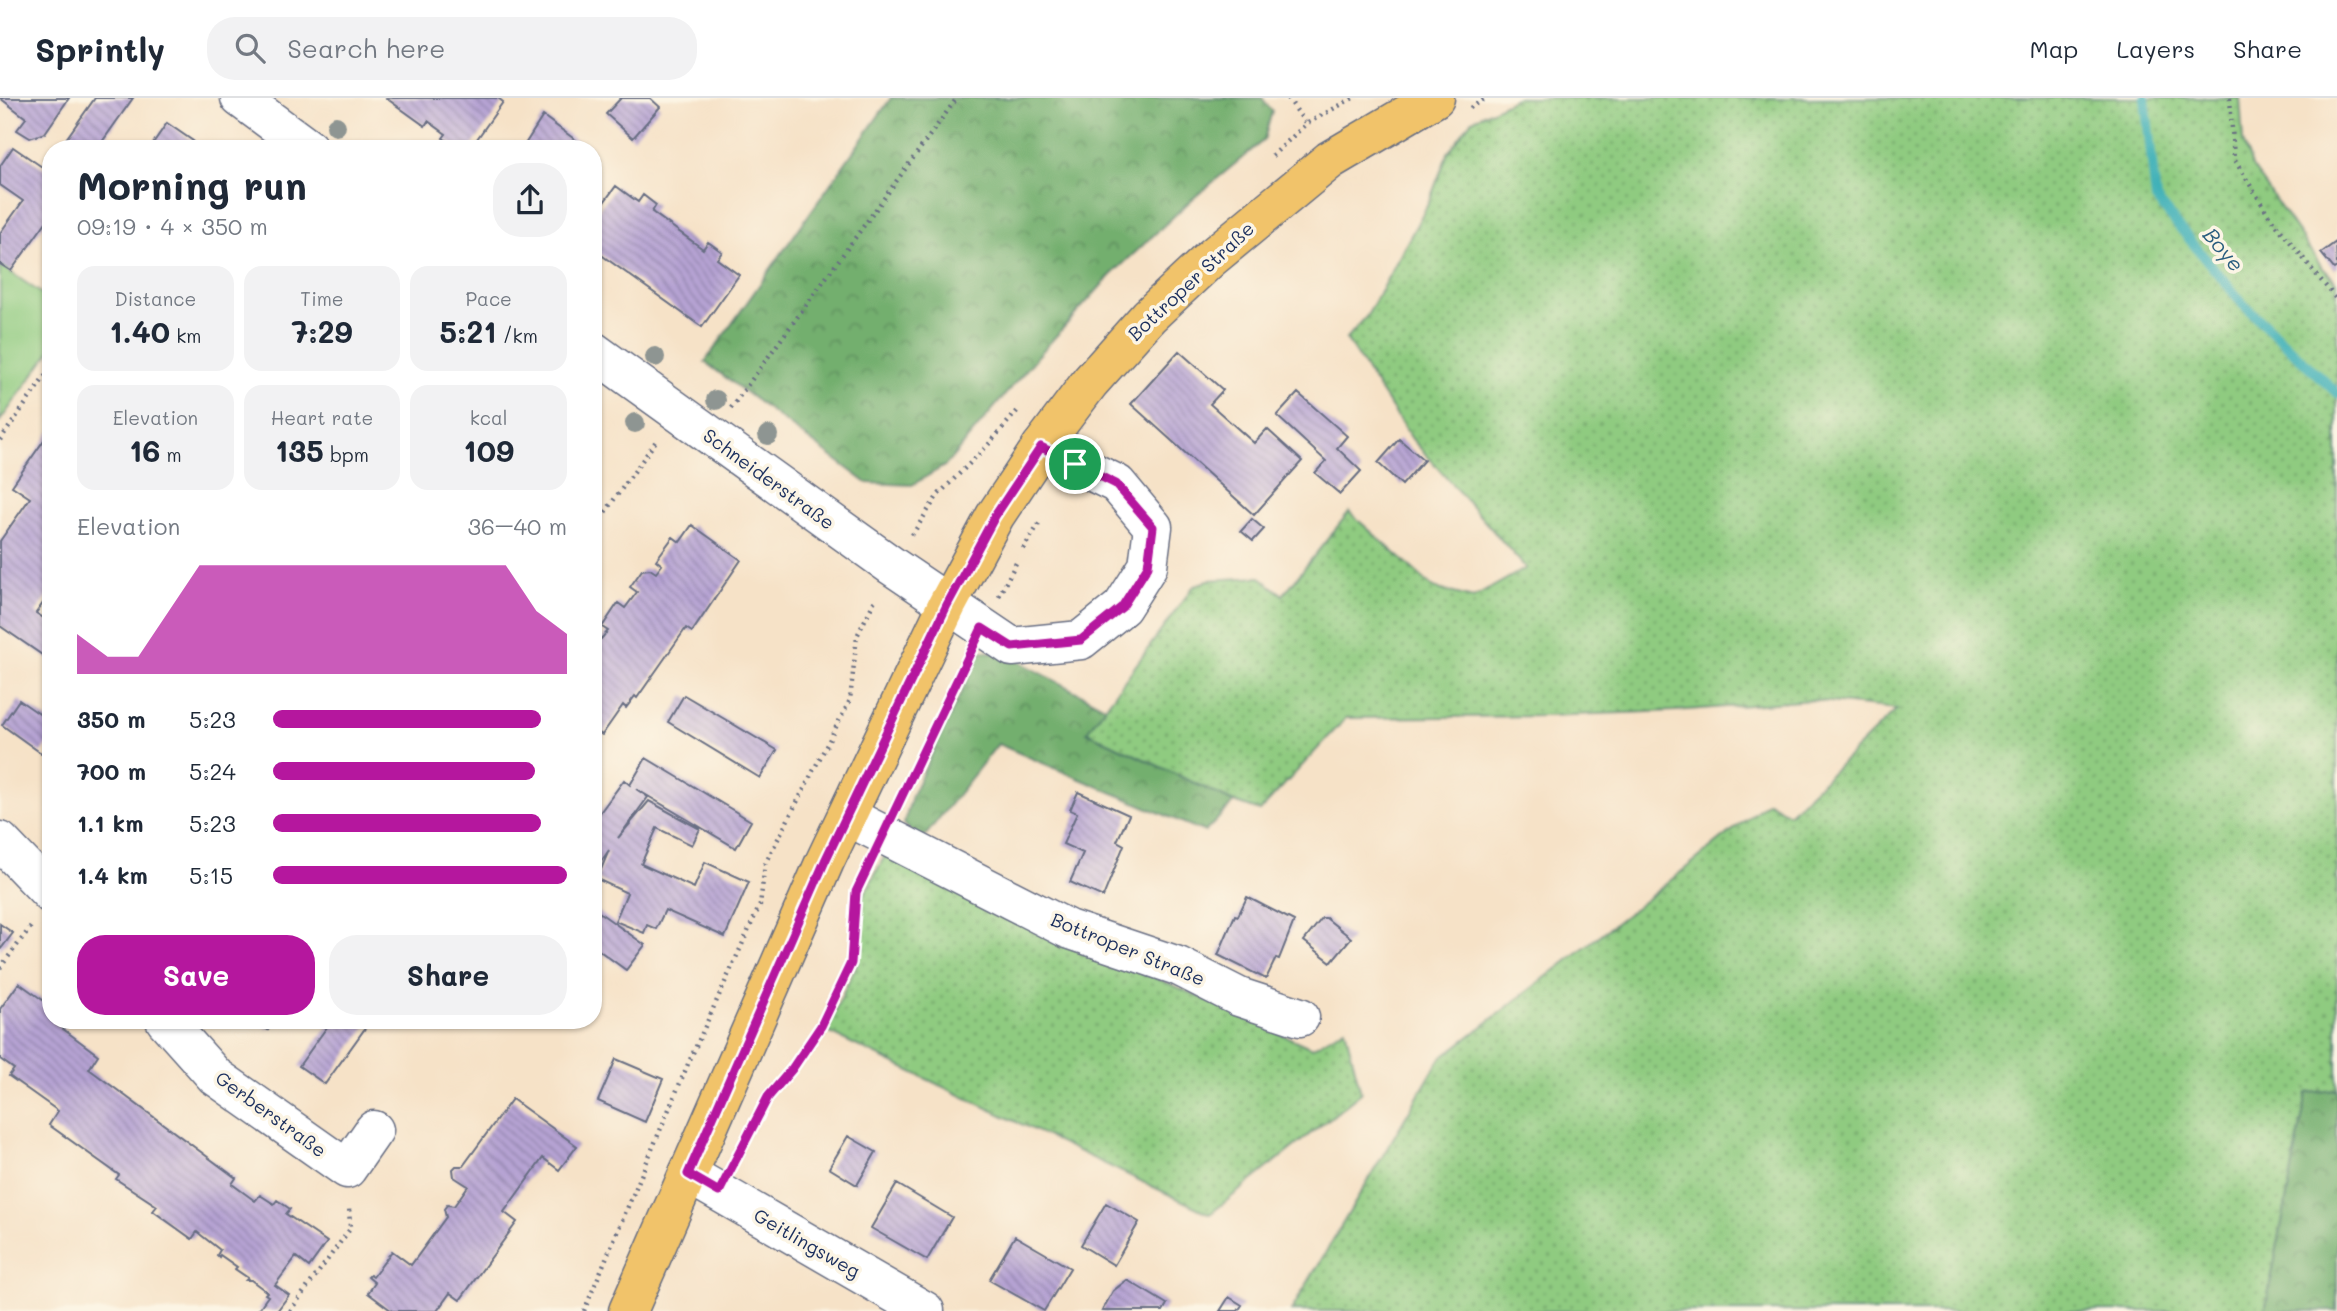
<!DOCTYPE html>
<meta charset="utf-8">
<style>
body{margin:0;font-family:Mali,sans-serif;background:#f2f2f3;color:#1f2937;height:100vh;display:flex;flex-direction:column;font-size:26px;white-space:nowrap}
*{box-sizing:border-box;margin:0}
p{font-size:23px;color:#747a83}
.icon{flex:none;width:38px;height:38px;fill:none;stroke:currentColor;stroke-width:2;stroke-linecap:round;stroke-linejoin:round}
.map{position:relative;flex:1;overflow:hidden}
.details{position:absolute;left:42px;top:42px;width:560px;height:889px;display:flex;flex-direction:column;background:#fff;border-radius:28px;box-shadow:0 2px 5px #0004}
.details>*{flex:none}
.pin{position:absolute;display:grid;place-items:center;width:60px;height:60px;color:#fff;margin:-30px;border:4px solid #fff;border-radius:50%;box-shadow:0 2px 7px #0007}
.round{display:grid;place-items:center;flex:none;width:74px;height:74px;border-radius:28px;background:#f2f2f3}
.overview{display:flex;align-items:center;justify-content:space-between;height:119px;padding:0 35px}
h1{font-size:38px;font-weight:800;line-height:52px}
.stats{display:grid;grid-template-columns:repeat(3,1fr);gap:10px;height:119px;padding:7px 35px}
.stats div{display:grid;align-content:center;border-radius:18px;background:#f2f2f3;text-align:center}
.stats b{font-size:30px;font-weight:800}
.stats small{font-size:19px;font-weight:400}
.stats p{font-size:19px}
.chart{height:196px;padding:14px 35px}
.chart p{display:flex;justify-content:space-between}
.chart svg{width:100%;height:126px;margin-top:7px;fill:#b5179e;opacity:.7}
.cta{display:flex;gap:14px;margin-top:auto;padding:14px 35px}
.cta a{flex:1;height:80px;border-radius:28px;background:#b5179e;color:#fff;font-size:28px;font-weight:800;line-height:80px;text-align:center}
.cta a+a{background:#f2f2f3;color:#1f2937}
ul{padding:0 35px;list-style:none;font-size:23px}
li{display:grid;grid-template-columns:112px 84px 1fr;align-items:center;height:52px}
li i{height:18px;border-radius:9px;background:#b5179e}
header{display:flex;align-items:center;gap:42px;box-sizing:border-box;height:98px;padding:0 35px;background:#fff;border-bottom:2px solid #e0e1e3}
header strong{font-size:33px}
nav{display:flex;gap:38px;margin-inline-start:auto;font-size:24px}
.search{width:490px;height:63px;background:#f2f2f3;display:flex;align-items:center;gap:18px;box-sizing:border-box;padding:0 24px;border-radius:28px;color:#747a83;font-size:26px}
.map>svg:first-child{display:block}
</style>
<header>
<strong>Sprintly</strong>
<div class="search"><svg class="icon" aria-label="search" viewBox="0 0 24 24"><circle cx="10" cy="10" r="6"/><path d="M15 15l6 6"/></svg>Search here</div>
<nav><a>Map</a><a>Layers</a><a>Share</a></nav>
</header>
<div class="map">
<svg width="2337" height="1213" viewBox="0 0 2337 1213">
<defs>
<pattern id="grass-dots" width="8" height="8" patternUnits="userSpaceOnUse" patternTransform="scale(1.75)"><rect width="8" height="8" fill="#8fcb80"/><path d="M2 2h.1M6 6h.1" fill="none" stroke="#74a56c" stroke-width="1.8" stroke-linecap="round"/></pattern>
<pattern id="forest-crowns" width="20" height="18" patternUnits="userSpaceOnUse" patternTransform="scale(1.75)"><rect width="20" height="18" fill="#73af6e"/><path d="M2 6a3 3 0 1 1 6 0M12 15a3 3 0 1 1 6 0" fill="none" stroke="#5e8f5e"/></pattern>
<pattern id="building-back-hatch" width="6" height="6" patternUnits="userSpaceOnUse" patternTransform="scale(1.75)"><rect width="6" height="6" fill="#b6a3d3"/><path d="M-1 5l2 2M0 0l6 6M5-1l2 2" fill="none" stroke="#9385ae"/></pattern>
</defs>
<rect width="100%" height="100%" fill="#fcf5e5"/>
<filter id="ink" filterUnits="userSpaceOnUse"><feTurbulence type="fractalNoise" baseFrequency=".0143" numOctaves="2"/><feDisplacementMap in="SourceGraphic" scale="14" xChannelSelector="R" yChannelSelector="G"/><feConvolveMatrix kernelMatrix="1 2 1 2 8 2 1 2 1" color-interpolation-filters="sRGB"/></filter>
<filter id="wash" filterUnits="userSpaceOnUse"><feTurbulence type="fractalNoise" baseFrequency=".00686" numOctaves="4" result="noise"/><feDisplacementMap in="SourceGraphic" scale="28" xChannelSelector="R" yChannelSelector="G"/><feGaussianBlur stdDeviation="1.57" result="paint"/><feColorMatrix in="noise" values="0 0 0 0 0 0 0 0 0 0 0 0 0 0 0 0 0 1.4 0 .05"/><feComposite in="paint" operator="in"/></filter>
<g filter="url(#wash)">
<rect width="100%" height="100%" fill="#f6e2c7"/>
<path fill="url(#grass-dots)" stroke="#557d6f" stroke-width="2" d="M 1516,0 L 2240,0 L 2243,43 L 2252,68 L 2321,168 L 2337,184 L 2337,992 L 2307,995 L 2265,1213 L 1291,1213 L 1440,961 L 1656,794 L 1768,704 L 1789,716 L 1897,611 L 1811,602 L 1675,613 L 1545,618 L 1346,620 L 1260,713 L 1234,704 L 1087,634 L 1193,489 L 1208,482 L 1260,479 L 1283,497 L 1349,414 L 1434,490 L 1473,500 L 1526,470 L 1412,341 L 1346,241 L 1367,218 L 1428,106 L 1448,55 L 1472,22 Z
M 888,752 L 1065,843 L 1175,888 L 1312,950 L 1345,930 L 1361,995 L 1210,1116 L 826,933 L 858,863 L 860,804 Z"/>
<path fill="url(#forest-crowns)" stroke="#476f66" stroke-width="2" d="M 891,0 L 1262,0 L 1272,13 L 1264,42 L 1190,103 L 1110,178 L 1037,259 L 946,367 L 912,387 L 867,385 L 705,264 Z
M 981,553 L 1005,556 L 1105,609 L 1087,634 L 1234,704 L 1205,734 L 998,646 L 921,743 L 904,726 L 912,697 Z
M 2337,992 L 2337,1213 L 2265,1213 L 2307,995 Z"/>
<path fill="#8fcb80" stroke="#557d6f" stroke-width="2" d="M 0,167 L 51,202 L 51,252 L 0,323 Z"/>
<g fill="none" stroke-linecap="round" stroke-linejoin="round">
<path stroke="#40b1b8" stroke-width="10" d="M 2145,0 L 2156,101 L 2244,207 L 2337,295"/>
</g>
<g id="blocks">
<path fill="url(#building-back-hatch)" d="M 0,0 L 69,0 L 45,35 L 30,40 L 17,32 L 26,20 Z
M 95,0 L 133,0 L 97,51 L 59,51 Z
M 386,0 L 498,0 L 503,4 L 470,51 L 458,51 L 443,40 L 446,36 L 428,23 L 425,28 Z
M 621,0 L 650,0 L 660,9 L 633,40 L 606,16 Z
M 543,18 L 577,43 L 572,51 L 522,51 Z
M 167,25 L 193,43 L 187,51 L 149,51 Z
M 13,49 L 45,71 L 51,63 L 51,117 L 11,173 L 0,166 L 0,135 L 23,103 L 0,87 L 0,68 Z
M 616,88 L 638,104 L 643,97 L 656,107 L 652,114 L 703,151 L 708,144 L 722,154 L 717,161 L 739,177 L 702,229 L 593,151 L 593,119 Z
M 2336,144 L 2337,169 L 2334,171 L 2321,155 Z
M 1179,253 L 1223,292 L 1210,306 L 1254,345 L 1267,331 L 1302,363 L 1254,417 L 1131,306 Z
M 1298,295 L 1347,338 L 1337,350 L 1361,373 L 1340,396 L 1315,375 L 1326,363 L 1277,318 Z
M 51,332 L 51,494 L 36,515 L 51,525 L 51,563 L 0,528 L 0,443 L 30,400 L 12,388 Z
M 1399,341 L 1424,362 L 1402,387 L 1378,365 Z
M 1252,421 L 1264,431 L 1253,443 L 1241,433 Z
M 692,427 L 741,462 L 692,534 L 686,530 L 637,600 L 635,598 L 626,610 L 623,607 L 602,637 L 593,631 L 593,537 L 601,541 L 608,533 L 602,529 L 618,505 L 625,510 L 637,494 L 630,489 L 642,472 L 650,471 L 656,475 L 662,467 L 656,462 L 673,439 L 680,444 Z
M 684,597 L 777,652 L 760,680 L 668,624 Z
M 19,602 L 51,624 L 51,642 L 41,655 L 2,627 Z
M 646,660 L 751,723 L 736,750 L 636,691 L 648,699 L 618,740 L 649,703 L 700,731 L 692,747 L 657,730 L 641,766 L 694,790 L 705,764 L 749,784 L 725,839 L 665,812 L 656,831 L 647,827 L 644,835 L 615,823 L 627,795 L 597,781 L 609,752 L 593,775 L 593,724 L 624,682 L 630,687 Z
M 1078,694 L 1129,717 L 1117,743 L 1124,747 L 1103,799 L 1070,784 L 1083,755 L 1063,746 L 1077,715 L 1070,712 Z
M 1247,799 L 1294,823 L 1279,861 L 1276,860 L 1266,881 L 1218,857 L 1235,817 L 1238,818 Z
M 593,810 L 645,847 L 626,872 L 593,848 Z
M 1322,820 L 1326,820 L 1351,840 L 1331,864 L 1304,843 Z
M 0,826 L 13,835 L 0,852 Z
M 19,885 L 51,908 L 51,922 L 98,957 L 89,971 L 236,1080 L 232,1086 L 255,1103 L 260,1097 L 274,1106 L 277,1102 L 290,1111 L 286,1116 L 327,1144 L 309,1169 L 296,1159 L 275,1187 L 289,1197 L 277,1213 L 258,1212 L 268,1198 L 265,1196 L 267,1194 L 251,1182 L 246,1182 L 248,1180 L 235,1171 L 237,1169 L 220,1157 L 219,1159 L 217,1157 L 220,1152 L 197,1134 L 192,1141 L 153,1113 L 157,1108 L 116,1081 L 119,1077 L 49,1027 L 58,1013 L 9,978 L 14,971 L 0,961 L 0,911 Z
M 255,922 L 275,922 L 268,932 Z
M 332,922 L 371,922 L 325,986 L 299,968 Z
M 616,961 L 663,981 L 645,1024 L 598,1003 Z
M 512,1001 L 577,1048 L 559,1072 L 543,1060 L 504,1114 L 517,1124 L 460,1202 L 450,1195 L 437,1213 L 392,1213 L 368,1195 L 375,1185 L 368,1179 L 370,1177 L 373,1179 L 392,1153 L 411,1167 L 446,1119 L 444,1111 L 447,1107 L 454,1108 L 468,1088 L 454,1079 L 453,1071 L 456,1068 L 463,1068 Z
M 848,1038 L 876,1054 L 857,1087 L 829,1070 Z
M 897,1086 L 952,1119 L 927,1162 L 871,1130 Z
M 1106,1105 L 1139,1124 L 1114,1167 L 1081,1147 Z
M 1015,1138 L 1070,1170 L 1044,1213 L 989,1182 Z
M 1127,1182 L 1167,1206 L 1163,1213 L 1102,1213 L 1113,1193 Z
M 1229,1199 L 1242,1207 L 1238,1213 L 1220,1213 Z"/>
</g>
</g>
<g filter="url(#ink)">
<use href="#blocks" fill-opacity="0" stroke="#686e83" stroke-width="2"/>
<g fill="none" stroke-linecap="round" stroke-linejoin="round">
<g stroke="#686e83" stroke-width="41">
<path id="minor" d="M 240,0 L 309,51
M 593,253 L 892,468 L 1012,549 L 1081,542 L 1122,509 L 1148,468 L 1153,429 L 1117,386 L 1041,349
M 847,718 L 1068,831 L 1178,868 L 1239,899 L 1300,919
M 0,743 L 51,796
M 165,922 L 215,978 L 347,1071 L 374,1032
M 688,1076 L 925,1213"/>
</g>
<g stroke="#686e83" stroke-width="41">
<path id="major" d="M 628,1213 L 825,763 L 947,507 L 995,418 L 1041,349 L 1090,284 L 1149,218 L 1210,161 L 1330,62 L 1435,0"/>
</g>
<path stroke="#686e83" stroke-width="4.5" stroke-dasharray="2 5" stroke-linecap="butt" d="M 1288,0 L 1306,26
M 2230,0 L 2234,61 L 2270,119 L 2337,202
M 1470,10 L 1486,0
M 1272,58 L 1306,26 L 1353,0
M 731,310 L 957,0
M 0,342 L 51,270
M 593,431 L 656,343
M 912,437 L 938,397 L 988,347 L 1019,311
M 1023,451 L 1041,423
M 999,498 L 1016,465
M 900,702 L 967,562
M 0,870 L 33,826
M 755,1025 L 768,999 L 792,971 L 821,928 L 851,865 L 856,794 L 867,770
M 290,1213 L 350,1131 L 349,1107
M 584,1213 L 688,966 L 760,807 L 765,766 L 850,602 L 857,538 L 876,500"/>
<use href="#minor" stroke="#fff" stroke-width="38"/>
<use href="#major" stroke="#f1c36a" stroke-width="38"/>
</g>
<g fill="#8e9592">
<circle cx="336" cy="28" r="10"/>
<circle cx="655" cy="259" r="10"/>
<circle cx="716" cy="302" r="10"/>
<circle cx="635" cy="325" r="10"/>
<circle cx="768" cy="337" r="10"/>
</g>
</g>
<g fill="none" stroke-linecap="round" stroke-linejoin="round" filter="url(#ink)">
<g stroke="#fff" stroke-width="14">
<path id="route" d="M 1041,349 L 1116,386 L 1153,429 L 1148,468 L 1122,509 L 1081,542 L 1012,549 L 982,530 L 856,794 L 851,865 L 821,928 L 792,971 L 768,999 L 719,1094 L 688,1076 L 825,763 L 947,507 L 995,418 Z"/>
</g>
<use href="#route" stroke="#b5179e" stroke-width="9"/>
</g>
<g text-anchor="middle" stroke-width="7" stroke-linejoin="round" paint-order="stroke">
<g font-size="19" fill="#1b2f5e" stroke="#fcf5e5">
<text transform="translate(1191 183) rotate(-43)" y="7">Bottroper Straße</text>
<text transform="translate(769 381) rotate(36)" y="7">Schneiderstraße</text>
<text transform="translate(1128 851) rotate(22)" y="7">Bottroper Straße</text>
<text transform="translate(271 1016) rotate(36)" y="7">Gerberstraße</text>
<text transform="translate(807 1145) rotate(30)" y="7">Geitlingsweg</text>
</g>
<g font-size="21" font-style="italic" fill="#285c7e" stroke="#fcf5e5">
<text transform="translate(2223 152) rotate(50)" y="7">Boye</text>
</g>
</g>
</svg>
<div class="pin" style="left:1075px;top:366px;background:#1e9e55"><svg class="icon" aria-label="arrive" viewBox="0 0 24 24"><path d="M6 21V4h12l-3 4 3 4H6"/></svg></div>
<section class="details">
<div class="overview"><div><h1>Morning run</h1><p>09:19 · 4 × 350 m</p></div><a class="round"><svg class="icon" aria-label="share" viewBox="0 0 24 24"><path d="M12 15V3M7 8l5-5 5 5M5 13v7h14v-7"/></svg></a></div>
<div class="stats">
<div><p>Distance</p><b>1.40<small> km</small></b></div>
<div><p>Time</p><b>7:29</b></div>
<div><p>Pace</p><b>5:21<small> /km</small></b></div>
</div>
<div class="stats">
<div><p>Elevation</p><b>16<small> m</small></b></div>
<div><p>Heart rate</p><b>135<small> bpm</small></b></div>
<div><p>kcal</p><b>109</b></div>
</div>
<div class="chart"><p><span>Elevation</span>36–40 m</p>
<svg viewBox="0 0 160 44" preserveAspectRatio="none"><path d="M0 44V30L10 38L20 38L30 22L40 6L50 6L60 6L70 6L80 6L90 6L100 6L110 6L120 6L130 6L140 6L150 22L160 30V44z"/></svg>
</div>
<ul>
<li><b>350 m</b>5:23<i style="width:91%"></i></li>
<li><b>700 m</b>5:24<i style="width:89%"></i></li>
<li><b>1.1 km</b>5:23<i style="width:91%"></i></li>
<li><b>1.4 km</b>5:15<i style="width:100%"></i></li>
</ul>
<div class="cta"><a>Save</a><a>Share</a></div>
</section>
</div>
